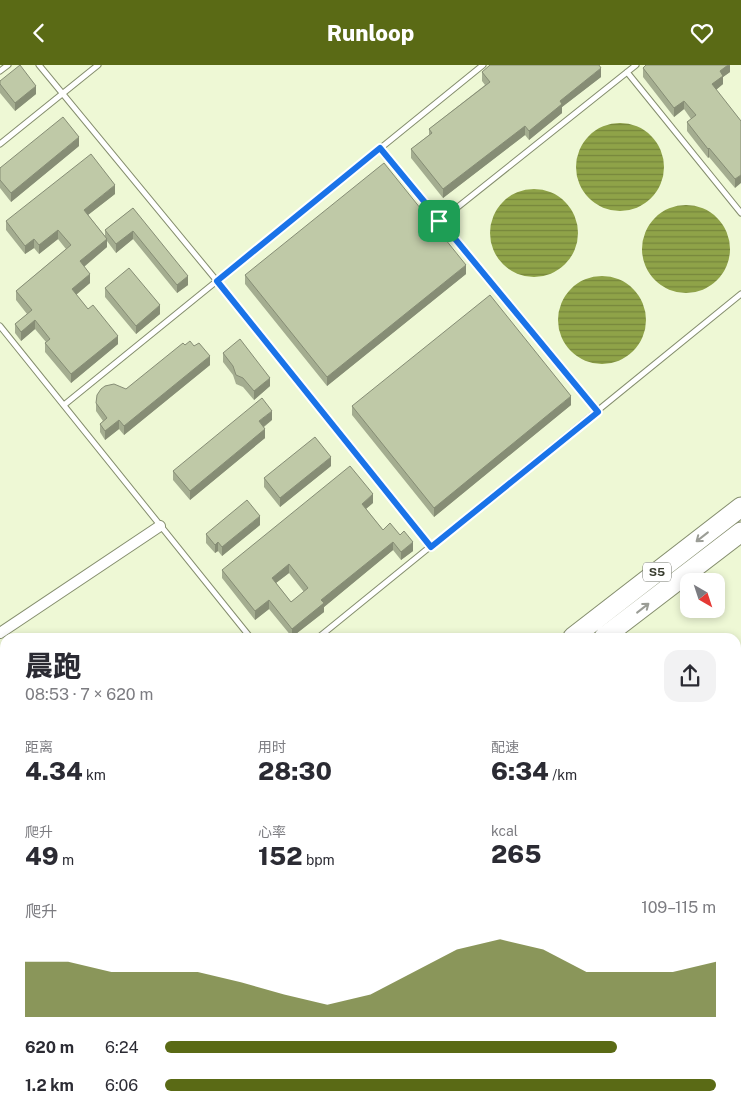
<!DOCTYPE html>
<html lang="zh">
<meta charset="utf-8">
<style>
body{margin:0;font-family:"Public Sans","Noto Sans SC",sans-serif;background:#f2f2f3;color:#2b2b33;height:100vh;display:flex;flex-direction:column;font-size:19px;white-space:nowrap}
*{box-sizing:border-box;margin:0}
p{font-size:16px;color:#7c7c81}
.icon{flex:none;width:28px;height:28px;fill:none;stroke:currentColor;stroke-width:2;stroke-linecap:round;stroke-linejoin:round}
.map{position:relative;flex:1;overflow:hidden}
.side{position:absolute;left:0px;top:568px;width:741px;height:481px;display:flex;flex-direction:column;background:#fff;border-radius:15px 15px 0 0;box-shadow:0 2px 8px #0003}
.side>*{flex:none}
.needle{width:32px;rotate:141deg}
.buttons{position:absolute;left:680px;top:508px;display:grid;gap:10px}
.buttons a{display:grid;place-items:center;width:45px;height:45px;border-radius:10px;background:#fff;box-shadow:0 2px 8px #0003;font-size:25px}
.pin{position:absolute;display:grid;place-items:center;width:42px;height:42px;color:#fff;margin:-21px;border-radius:10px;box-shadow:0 2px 8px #0006}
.round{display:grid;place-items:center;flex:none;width:52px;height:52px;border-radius:15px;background:#f2f2f3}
.overview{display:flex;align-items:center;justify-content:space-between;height:85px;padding:0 25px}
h1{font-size:28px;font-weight:800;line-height:38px}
.metrics{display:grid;grid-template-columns:repeat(3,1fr);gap:8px;height:85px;padding:5px 25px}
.metrics div{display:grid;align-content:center}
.metrics b{font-size:25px;font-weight:800}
.metrics small{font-size:14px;font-weight:400}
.metrics p{font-size:14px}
.chart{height:140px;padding:10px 25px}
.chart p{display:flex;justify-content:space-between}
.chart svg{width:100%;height:90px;margin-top:5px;fill:#5a6a15;opacity:.7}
ul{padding:0 25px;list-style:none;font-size:16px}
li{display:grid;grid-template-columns:80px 60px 1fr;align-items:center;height:38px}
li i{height:12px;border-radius:6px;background:#5a6a15}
header{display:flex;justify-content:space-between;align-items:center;height:65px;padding:0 25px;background:#5a6a15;color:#fff;font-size:22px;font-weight:800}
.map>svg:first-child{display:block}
</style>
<header><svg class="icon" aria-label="back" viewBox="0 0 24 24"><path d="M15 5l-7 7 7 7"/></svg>Runloop<svg class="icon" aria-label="heart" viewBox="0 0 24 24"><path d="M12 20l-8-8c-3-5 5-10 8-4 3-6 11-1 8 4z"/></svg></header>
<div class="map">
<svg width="741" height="1048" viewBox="0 0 741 1048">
<defs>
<pattern id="water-rules" width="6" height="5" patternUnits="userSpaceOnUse" patternTransform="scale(1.25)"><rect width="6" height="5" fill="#8fa348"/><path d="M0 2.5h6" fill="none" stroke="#76863c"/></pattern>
</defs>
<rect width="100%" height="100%" fill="#eef8d5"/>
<path fill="url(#water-rules)" d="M576 102a44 44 0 1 1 88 0a44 44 0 1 1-88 0Z
M490 168a44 44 0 1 1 88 0a44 44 0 1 1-88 0Z
M642 184a44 44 0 1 1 88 0a44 44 0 1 1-88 0Z
M558 255a44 44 0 1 1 88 0a44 44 0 1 1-88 0Z
M 0,763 L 5,774 L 5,812 L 0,802 Z
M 111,1044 L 143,1044 L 145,1048 L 113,1048 Z"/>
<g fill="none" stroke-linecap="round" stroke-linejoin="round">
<g stroke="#858e6e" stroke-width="7">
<path id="lane" d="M 39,0 L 217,216 L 431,482
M 0,6 L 8,0
M 627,7 L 741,148
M 0,79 L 98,0
M 380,83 L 597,347
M 439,157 L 636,0
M 0,261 L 250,572
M 64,340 L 483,0
M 319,572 L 741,229"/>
</g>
<g stroke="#858e6e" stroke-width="12">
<path id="street" d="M 0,568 L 160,461"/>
</g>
<g stroke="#858e6e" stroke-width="17">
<path id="secondary" d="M 736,982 L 741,977
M 736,1024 L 741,1019
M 679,1048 L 682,1044
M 716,1048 L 720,1044"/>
</g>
<g stroke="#858e6e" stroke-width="21">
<path id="highway" d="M 573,572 L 741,442
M 604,572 L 741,467
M 1,1048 L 5,1044
M 29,1048 L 34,1044"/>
</g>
<use href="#lane" stroke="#fff" stroke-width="5"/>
<use href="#street" stroke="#fff" stroke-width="10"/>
<use href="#secondary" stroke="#fff" stroke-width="15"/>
<use href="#highway" stroke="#fff" stroke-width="19"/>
</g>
<path fill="#a4ad90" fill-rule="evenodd" d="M 730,0 L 730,7 L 723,12 L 723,19 L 716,25 L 741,56 L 735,123 L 709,92 L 708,93 L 687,66 L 687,57 L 691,54 L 684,44 L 674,52 L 643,12 L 643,3 Z
M 482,7 L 601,12 L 562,42 L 562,48 L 529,75 L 525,70 L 443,133 L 411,93 L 411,84 L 429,70 L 429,64 L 485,20 L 482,16 Z
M 0,16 L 36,29 L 15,46 L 0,28 Z
M 79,81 L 11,137 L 0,123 L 0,103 Z
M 115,129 L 88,150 L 105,171 L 105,165 L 133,143 L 188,220 L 177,228 L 133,174 L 116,188 L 107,176 L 107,182 L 84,202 L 90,218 L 76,230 L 118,279 L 71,318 L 45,287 L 45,278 L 46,277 L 35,264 L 21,276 L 15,268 L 15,259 L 27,249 L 16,235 L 16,226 L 66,184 L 58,174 L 39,189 L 34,183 L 25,189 L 6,165 L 6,156 Z
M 466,209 L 327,321 L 245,219 L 245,210 Z
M 105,223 L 160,249 L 136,269 L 105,232 Z
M 185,280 L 210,300 L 124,370 L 119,364 L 105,375 L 100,367 L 100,359 L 103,356 L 96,346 L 96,338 L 126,324 Z
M 223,288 L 270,321 L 254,335 L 243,322 L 236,319 L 233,310 L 223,297 Z
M 571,340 L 434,452 L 352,350 L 352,341 Z
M 272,355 L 264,362 L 265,373 L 190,435 L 173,415 L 173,406 Z
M 331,401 L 280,442 L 264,422 L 264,413 Z
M 373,438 L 366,444 L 383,465 L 413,486 L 401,495 L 393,485 L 324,542 L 324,547 L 292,572 L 269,544 L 255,555 L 222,513 L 222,505 ZM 289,508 L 304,527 L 291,537 L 276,518 Z
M 260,460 L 222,491 L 218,486 L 215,488 L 206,478 L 206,469 Z"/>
<path fill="#868d75" d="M 728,0 L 730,0 L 730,7 L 723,12 L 723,19 L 712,28 L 712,19 L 720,6 Z
M 601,3 L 601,12 L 562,42 L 562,48 L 529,75 L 529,66 L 560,36 Z
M 36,21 L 36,29 L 15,46 L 15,38 Z
M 684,36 L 684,44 L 674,52 L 674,43 Z
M 525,61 L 525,70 L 443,133 L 443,124 Z
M 79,72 L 79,81 L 11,137 L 11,128 Z
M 709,83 L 709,92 L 708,93 L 708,84 Z
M 741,110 L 741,118 L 735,123 L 735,114 Z
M 115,120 L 115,129 L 84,153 L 84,145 Z
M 58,165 L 58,174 L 39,189 L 39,180 Z
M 133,166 L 133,174 L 116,188 L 116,179 Z
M 34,174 L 34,183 L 25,189 L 25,181 Z
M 107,174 L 107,182 L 80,205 L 80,196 Z
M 466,200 L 466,209 L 327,321 L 327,312 Z
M 90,209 L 90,218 L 72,233 L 72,224 Z
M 188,211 L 188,220 L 177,228 L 177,220 Z
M 160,240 L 160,249 L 136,269 L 136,261 Z
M 35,255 L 35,264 L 21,276 L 21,267 Z
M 118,271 L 118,279 L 71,318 L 71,309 Z
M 210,291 L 210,300 L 124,370 L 124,361 Z
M 270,313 L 270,321 L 254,335 L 254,326 Z
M 571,331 L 571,340 L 434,452 L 434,443 Z
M 272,346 L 272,355 L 259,365 L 259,356 Z
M 119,355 L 119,364 L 105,375 L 105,366 Z
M 265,364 L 265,373 L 190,435 L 190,426 Z
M 331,392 L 331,401 L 280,442 L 280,433 Z
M 373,429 L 373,438 L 362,447 L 362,439 Z
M 260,451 L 260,460 L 222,491 L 222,482 Z
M 218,477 L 218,486 L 215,488 L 215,480 Z
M 393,477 L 393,485 L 324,542 L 324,547 L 292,572 L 292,564 L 321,535 Z
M 413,477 L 413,486 L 401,495 L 401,487 Z
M 289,499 L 289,508 L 272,521 L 272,513 Z
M 269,535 L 269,544 L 255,555 L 255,546 Z"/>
<path fill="#bfc9a7" stroke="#868d75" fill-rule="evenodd" d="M 20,0 L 36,21 L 15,38 L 0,19 L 0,16 Z
M 490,0 L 599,0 L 601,3 L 560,36 L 562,39 L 529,66 L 525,61 L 443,124 L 411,84 L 432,68 L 429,64 L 490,17 L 482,7 Z
M 646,0 L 728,0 L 720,6 L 723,11 L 712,19 L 741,56 L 741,110 L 735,114 L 709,83 L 708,84 L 687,57 L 696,50 L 684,36 L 674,43 L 643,3 Z
M 63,52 L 79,72 L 11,128 L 0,115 L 0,103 Z
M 91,89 L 115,120 L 84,145 L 107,174 L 80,196 L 90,209 L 72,224 L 88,244 L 93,240 L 118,271 L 71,309 L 45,278 L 50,274 L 35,255 L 21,267 L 15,259 L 32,245 L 16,226 L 71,180 L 58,165 L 39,180 L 34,174 L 25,181 L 6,156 Z
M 384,98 L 466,200 L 327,312 L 245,210 Z
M 133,143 L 188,211 L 177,220 L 133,166 L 116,179 L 105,165 Z
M 129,203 L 160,240 L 136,261 L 105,223 Z
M 490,230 L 571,331 L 434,443 L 352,341 Z
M 240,274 L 270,313 L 254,326 L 243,313 L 236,310 L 233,301 L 223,288 Z
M 190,276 L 194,281 L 199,278 L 210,291 L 124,361 L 119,355 L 105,366 L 100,359 L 107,353 L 96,338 L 97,330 L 101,324 L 105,321 L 114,319 L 126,324 L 183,278 L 185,280 Z
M 262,333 L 272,346 L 259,356 L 265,364 L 190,426 L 173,406 Z
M 315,372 L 331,392 L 280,433 L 264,413 Z
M 350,401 L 373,429 L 362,439 L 383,465 L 390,458 L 400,470 L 404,466 L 413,477 L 401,487 L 393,477 L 321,535 L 324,538 L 292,564 L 269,535 L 255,546 L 222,505 ZM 289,499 L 308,523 L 291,537 L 272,513 Z
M 247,435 L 260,451 L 222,482 L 218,477 L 215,480 L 206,469 Z"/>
<defs><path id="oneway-shaft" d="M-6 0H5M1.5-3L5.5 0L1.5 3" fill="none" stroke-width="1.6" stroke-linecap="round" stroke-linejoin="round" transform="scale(1.25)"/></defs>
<g stroke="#9b9d96">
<use href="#oneway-shaft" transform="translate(702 472) rotate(142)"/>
<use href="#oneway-shaft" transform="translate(643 543) rotate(-38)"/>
</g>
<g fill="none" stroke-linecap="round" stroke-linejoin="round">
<g stroke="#fff" stroke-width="10">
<path id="route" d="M 380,83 L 598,347 L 431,482 L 217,216 Z"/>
</g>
<use href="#route" stroke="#1a73e8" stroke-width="6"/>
</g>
<g text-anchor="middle" stroke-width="4" stroke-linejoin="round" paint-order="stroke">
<rect fill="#fff" stroke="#73766c" stroke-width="1" x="643" y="497.5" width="28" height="19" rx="4"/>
<g font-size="12" font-weight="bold" fill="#373b2d">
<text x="657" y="511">S5</text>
</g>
</g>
</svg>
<div class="buttons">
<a><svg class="needle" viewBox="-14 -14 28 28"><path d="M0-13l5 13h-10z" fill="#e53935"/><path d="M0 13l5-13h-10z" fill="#7c7c81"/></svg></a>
</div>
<div class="pin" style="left:439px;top:156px;background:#1e9e55"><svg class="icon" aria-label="arrive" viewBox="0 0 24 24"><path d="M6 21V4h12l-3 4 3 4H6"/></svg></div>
<section class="side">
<div class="overview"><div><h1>晨跑</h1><p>08:53 · 7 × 620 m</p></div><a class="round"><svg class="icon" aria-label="share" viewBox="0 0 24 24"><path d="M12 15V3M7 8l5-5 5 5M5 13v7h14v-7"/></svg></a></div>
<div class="metrics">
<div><p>距离</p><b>4.34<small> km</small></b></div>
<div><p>用时</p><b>28:30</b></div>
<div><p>配速</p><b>6:34<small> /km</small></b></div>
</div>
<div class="metrics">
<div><p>爬升</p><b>49<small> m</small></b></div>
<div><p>心率</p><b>152<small> bpm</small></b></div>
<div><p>kcal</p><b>265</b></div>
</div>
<div class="chart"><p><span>爬升</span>109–115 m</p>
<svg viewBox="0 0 160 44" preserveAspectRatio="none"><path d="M0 44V17L10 17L20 22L30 22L40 22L50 27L60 33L70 38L80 33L90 22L100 11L110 6L120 11L130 22L140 22L150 22L160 17V44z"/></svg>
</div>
<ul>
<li><b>620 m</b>6:24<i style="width:82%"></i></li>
<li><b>1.2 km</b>6:06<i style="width:100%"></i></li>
</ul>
</section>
</div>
